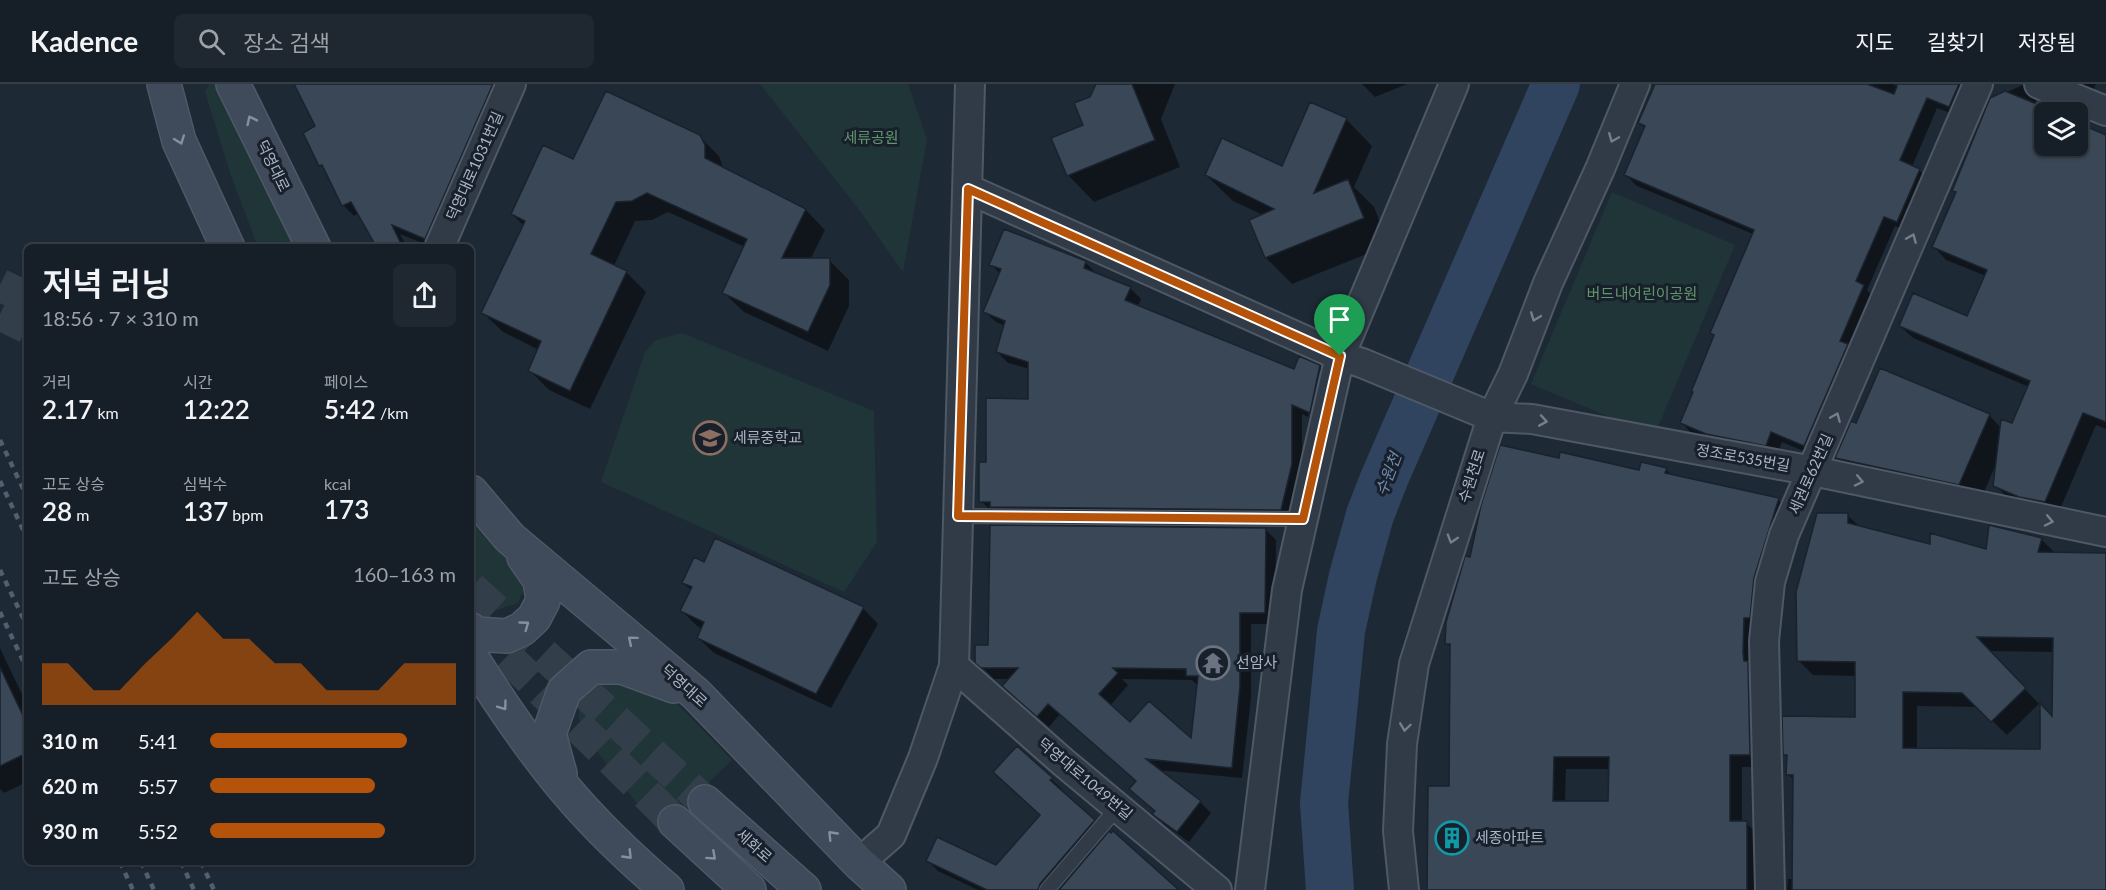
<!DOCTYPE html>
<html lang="ko">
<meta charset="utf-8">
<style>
body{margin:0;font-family:Lato,"Noto Sans KR",sans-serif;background:#1f2730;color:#f1f3f6;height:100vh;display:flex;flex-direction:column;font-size:22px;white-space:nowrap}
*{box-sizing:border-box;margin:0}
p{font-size:20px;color:#9ea2a8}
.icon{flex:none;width:33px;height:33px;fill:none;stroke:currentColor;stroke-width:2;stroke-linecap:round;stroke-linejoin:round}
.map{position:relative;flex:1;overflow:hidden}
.drawer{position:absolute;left:24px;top:160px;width:450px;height:621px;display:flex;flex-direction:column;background:#161f28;border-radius:9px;box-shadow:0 2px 4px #0004,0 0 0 2px #353d45}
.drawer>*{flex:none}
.buttons{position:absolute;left:2034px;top:18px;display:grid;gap:12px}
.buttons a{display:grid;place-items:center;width:54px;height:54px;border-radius:9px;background:#161f28;box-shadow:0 2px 4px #0004,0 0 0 2px #353d45;font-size:30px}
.pin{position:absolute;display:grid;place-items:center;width:51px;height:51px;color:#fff;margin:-62px -26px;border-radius:50% 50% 50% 0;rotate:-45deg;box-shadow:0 0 6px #0007}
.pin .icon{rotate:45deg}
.round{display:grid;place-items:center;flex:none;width:63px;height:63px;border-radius:9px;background:#1f2730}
.head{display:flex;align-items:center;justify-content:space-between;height:102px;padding:0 18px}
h1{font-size:33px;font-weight:600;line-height:45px}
.metrics{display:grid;grid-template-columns:repeat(3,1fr);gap:9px;height:102px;padding:6px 18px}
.metrics div{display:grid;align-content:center}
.metrics b{font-size:26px;font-weight:600}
.metrics small{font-size:16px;font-weight:400}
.metrics p{font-size:16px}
.chart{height:168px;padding:12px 18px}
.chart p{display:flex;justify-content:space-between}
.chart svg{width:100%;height:108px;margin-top:6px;fill:#b45309;opacity:.7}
ul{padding:0 18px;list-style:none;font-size:20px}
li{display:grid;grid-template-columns:96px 72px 1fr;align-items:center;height:45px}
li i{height:15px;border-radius:8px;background:#b45309}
header{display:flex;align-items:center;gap:36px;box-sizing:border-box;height:84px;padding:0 30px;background:#161f28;border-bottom:2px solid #353d45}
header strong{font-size:28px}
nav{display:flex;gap:33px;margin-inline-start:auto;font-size:21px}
.search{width:420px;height:54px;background:#1f2730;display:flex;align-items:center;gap:15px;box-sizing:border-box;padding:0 21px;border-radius:9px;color:#9ea2a8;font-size:22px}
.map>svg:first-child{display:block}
</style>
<header>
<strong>Kadence</strong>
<div class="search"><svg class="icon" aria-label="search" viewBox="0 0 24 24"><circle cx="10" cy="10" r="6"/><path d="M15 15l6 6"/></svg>장소 검색</div>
<nav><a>지도</a><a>길찾기</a><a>저장됨</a></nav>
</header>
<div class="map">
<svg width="2106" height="806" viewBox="0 0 2106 806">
<rect width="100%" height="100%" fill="#1e2936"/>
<path fill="#203537" d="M 209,0 L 219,0 L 298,163 L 258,163 L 231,92 L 205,8 Z
M 760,0 L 908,0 L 927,55 L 903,188 L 857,123 Z
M 1612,108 L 1735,161 L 1654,352 L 1531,300 Z
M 682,249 L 874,327 L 877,458 L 844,508 L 601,398 L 645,268 L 656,256 Z
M 471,426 L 525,484 L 526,501 L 518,519 L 488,529 L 471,510 Z
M 598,595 L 662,604 L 732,676 L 703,704 L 662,752 L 596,666 L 579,636 L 579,618 L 587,602 Z"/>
<path fill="#0007" fill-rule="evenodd" d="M 296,0 L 509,0 L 434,164 L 400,150 L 407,164 L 378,164 L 359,129 L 354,132 L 344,122 L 326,87 L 321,81 L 317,43 Z
M 1097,0 L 1175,0 L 1161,35 L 1180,83 L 1094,118 L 1068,91 Z
M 1362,0 L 1407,0 L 1375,13 Z
M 1660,0 L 1966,0 L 1960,33 L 1937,24 L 1912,83 L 1919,86 L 1930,97 L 1908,148 L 1895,142 L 1867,206 L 1874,213 L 1815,372 L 1782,358 L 1777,371 L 1718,361 L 1692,350 L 1682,339 L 1715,253 L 1712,249 L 1753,150 L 1637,102 L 1626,91 L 1646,45 L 1640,39 Z
M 2078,0 L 2096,0 L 2093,7 Z
M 2023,1 L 2035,14 L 2037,22 L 2048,28 L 2044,28 L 2044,62 L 2078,62 L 2078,41 L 2106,54 L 2106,345 L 2096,341 L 2058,430 L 2008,414 L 1995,401 L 1996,380 L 1979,420 L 1857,394 L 1837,374 L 1857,341 L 1989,331 L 2001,344 L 2013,341 L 2029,303 L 1913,254 L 1900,242 L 1968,233 L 1986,192 L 1946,176 L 1934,163 L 1957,109 L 1954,107 L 1991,15 Z
M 1346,35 L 1372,62 L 1354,103 L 1374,123 L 1389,161 L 1292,200 L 1266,174 L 1263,131 L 1233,117 L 1206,91 L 1282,84 Z
M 699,52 L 719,72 L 724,86 L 806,126 L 825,146 L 810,176 L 829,176 L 849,196 L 849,222 L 828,267 L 744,228 L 724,209 L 745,163 L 668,128 L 652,136 L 635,137 L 614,182 L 626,188 L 646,208 L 590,325 L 549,306 L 529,286 L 539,266 L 503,248 L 483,229 L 524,142 L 512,130 L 574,77 Z
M 1005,147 L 1086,179 L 1096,189 L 1130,204 L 1141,215 L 1138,222 L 1295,287 L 1319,282 L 1330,293 L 1321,338 L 1311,334 L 1321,286 L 1318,286 L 1308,333 L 1302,330 L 1302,392 L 1291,436 L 992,428 L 981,417 L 988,380 L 1030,316 L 1030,285 L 1008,279 L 997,268 L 1005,242 L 996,238 L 985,228 L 1000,190 L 991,180 Z
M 1560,376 L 1640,388 L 1666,385 L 1672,392 L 1778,416 L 1790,428 L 1762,683 L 1742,683 L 1742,739 L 1746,739 L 1759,751 L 1764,806 L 1429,806 L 1450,703 L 1451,564 L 1447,559 L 1471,474 ZM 1566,685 L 1610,685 L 1610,719 L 1565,718 Z
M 1847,431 L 1861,444 L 1931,462 L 1987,467 L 2041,455 L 2056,470 L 2106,470 L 2106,806 L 1787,806 L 1788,795 L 1793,795 L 1794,696 L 1788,690 L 1788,674 L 1785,671 L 1856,634 L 1857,592 L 1813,591 L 1799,577 ZM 1989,567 L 2054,568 L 2054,635 L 2041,666 L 1917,665 L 1917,622 L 1978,623 L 2007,651 L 2039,620 Z
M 1265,445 L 1276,456 L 1275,540 L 1251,540 L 1251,614 L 1242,694 L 1157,686 L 1200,718 L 1211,729 L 1189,758 L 1165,741 L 1154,730 L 1156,728 L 1142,716 L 1137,698 L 1060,630 L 1049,643 L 1015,613 L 1011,595 L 994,595 L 977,578 L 989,563 ZM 1122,595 L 1192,596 L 1198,602 L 1192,657 L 1130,640 L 1110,622 L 1128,601 Z
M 705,480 L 863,524 L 878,540 L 831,624 L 714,569 L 698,554 L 702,545 L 697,542 L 682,527 L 692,507 L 683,499 Z
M 0,564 L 27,621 L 27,698 L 4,709 L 0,705 Z
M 1051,695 L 1062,705 L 1060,707 L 1105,747 L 1054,806 L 978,806 L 938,787 L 928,777 L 996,783 L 1042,732 L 1005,699 Z"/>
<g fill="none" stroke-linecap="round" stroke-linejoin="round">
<path stroke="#30445f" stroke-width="48" d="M 1330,806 L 1324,719 L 1341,547 L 1353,492 L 1370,431 L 1384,395 L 1556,0"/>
</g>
<path fill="#394757" stroke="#19222d" stroke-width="1.5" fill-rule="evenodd" d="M 294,0 L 493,0 L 425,155 L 392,141 L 403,164 L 377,164 L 351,118 L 342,122 L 322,81 L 319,82 L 303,49 L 315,42 Z
M 1096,0 L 1132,0 L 1155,56 L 1067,92 L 1051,54 L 1083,41 L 1074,19 L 1090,13 Z
M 1655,0 L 1867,0 L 1894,10 L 1897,2 L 1894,0 L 1959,0 L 1949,23 L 1927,14 L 1900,76 L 1920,85 L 1897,138 L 1884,133 L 1856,197 L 1864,201 L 1840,257 L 1848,260 L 1804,362 L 1771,348 L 1766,362 L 1706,350 L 1680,339 L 1693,308 L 1691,308 L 1714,251 L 1710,249 L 1754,146 L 1624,91 L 1645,42 L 1638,39 Z
M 606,7 L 700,51 L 705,61 L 705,74 L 806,125 L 782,174 L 830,174 L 830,201 L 808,248 L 722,209 L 747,155 L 647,109 L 632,117 L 616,118 L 591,170 L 627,187 L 570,307 L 528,287 L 541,257 L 481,229 L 525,137 L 511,130 L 543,61 L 573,75 Z
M 2005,7 L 2044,23 L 2044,25 L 2053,28 L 2044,28 L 2044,62 L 2078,62 L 2078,39 L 2106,51 L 2106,338 L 2083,329 L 2045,418 L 2019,413 L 1993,402 L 2001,335 L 2012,339 L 2030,297 L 1899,242 L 1913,209 L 1967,232 L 1987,186 L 1932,163 L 1956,108 L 1952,107 L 1990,14 Z
M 1310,18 L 1347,34 L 1314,109 L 1348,95 L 1364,134 L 1265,174 L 1249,136 L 1274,125 L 1205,91 L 1222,54 L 1282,82 Z
M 1004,145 L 1086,177 L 1084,184 L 1131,203 L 1125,216 L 1294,285 L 1299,272 L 1320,281 L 1310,329 L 1292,321 L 1292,380 L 1281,426 L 990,423 L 990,418 L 979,418 L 979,378 L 986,378 L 986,314 L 1028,315 L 1028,278 L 996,268 L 1005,237 L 983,228 L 1001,185 L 989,181 Z
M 1880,284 L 1990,330 L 1959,401 L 1835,374 L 1851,337 L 1856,339 Z
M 1500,361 L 1559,374 L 1560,368 L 1639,386 L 1641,378 L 1667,384 L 1665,389 L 1779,414 L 1754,494 L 1750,534 L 1744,534 L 1743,569 L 1744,577 L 1748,577 L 1750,671 L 1730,671 L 1730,737 L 1747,737 L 1747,806 L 1427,806 L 1428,702 L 1449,702 L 1450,560 L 1445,560 L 1446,538 L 1465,472 L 1470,473 L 1481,421 ZM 1554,673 L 1609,673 L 1608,717 L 1553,717 Z
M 1817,429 L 1848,429 L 1848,439 L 1930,460 L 1930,449 L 1986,465 L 1989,441 L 2042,454 L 2038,468 L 2106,469 L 2106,806 L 1792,806 L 1793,691 L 1786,691 L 1787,671 L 1783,671 L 1782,632 L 1855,633 L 1855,578 L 1797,577 L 1796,508 ZM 1977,553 L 2053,554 L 2052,632 L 2040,619 L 2040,665 L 1903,664 L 1903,608 L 1962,609 L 1991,638 L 2026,604 Z
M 990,441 L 1266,444 L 1265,529 L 1240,529 L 1240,602 L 1232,684 L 1146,675 L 1201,717 L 1177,748 L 1152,730 L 1155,727 L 1129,705 L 1136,697 L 1048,620 L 1037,633 L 1002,602 L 1018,584 L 981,584 L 975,579 L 975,561 L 988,561 ZM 1113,584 L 1186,585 L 1186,592 L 1198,592 L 1191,654 L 1149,617 L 1130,638 L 1099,610 L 1118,589 Z
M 715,454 L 864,523 L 816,610 L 697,554 L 704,538 L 680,527 L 692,503 L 682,499 L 694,473 L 704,478 Z
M 0,583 L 27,640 L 27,669 L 0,682 Z
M 1017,662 L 1053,694 L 1050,696 L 1095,736 L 1040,800 L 1038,806 L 987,806 L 926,777 L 937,753 L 996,781 L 1040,731 L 993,688 Z
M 1109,747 L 1111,749 L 1113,747 L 1179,806 L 1059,806 Z"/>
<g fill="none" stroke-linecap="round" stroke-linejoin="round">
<path stroke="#333e4b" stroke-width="33" stroke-dasharray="33 16" stroke-linecap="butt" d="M 0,201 L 27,214
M 0,230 L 27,243
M 471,504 L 705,718
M 472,538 L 675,738"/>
<g stroke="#4f5865" stroke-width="16">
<path id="service" d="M 958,432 L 1303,435
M 1047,806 L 1118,723"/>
</g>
<g stroke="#4f5865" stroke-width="32">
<path id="minor" d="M 2039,0 L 2106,27
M 968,105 L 1340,272 L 1362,279 L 1492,333 L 1532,335 L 1813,387 L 2106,448
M 439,164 L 511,0
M 954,582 L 1063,678 L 1217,806
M 859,779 L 891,751 L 923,674 L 954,582 L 970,0
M 1250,806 L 1287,506 L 1340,272 L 1454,0
M 1404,806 L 1398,747 L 1402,660 L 1414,580 L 1492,333 L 1513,290 L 1548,199 L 1600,85 L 1635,0
M 1770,806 L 1764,557 L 1770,498 L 1784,451 L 1978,0"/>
</g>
<g stroke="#4f5865" stroke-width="36">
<path id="secondary" d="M 164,0 L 179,57 L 228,164
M 233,0 L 314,164
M 471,408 L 510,454 L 696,610 L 859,779 L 889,806
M 471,546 L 475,550 L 507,552 L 522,545 L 534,534 L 543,517 L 540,496 L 524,473
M 471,573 C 499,617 531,665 565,705 C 595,741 631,775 667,806
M 560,690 L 549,650 L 564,607 L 591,583 L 622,583 L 674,602
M 705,718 L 804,806
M 675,738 L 749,806"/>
</g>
<use href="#service" stroke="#313b47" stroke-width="14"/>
<use href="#minor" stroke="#313b47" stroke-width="28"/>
<use href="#secondary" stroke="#3f4a5a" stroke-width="33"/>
<path stroke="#535f6e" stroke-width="4.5" stroke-dasharray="6 6" stroke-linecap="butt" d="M 0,356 L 27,413
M 0,397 L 27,454
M 0,486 L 27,542
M 0,528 L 27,585
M 120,778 L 133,806
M 141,778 L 154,806
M 181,778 L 194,806
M 201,778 L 214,806"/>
</g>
<defs><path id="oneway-chevron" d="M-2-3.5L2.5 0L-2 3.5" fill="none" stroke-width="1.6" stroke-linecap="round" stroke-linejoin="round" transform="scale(1.5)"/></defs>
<g stroke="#85909f">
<use href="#oneway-chevron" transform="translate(251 36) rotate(-116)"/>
<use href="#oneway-chevron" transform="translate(180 56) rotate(70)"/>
<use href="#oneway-chevron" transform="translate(525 541) rotate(-36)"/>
<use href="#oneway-chevron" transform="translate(632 556) rotate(-140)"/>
<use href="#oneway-chevron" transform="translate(503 622) rotate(54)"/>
<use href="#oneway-chevron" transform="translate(832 751) rotate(-134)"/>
<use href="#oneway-chevron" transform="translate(628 771) rotate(46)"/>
<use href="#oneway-chevron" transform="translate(712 772) rotate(42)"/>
</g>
<g stroke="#747e8c">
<use href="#oneway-chevron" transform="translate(1613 54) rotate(112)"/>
<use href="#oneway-chevron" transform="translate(1912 154) rotate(-67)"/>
<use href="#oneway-chevron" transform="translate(1535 233) rotate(111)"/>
<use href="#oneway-chevron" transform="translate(1836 333) rotate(-67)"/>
<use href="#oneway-chevron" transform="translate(1543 337) rotate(10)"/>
<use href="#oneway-chevron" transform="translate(1859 397) rotate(12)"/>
<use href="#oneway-chevron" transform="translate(2049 437) rotate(12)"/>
<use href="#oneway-chevron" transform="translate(1452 455) rotate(107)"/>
<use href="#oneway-chevron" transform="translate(1405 643) rotate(98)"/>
</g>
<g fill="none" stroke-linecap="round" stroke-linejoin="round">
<g stroke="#fff" stroke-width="12">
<path id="route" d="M 968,105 L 1340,272 L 1303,435 L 958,432 Z"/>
</g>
<use href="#route" stroke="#b45309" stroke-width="8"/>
</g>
<defs>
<g id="school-ring" transform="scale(1.725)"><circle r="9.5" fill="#17202b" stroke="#8d6e63" stroke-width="1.5"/><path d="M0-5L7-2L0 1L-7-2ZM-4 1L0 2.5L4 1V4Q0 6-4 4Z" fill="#8d6e63"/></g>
<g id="temple-ring" transform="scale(1.725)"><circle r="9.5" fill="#17202b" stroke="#6b7280" stroke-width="1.5"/><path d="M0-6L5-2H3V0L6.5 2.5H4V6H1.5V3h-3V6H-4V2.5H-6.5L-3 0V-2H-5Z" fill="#6b7280"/></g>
<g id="building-ring" transform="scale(1.725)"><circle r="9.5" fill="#17202b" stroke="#0f9aa8" stroke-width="1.5"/><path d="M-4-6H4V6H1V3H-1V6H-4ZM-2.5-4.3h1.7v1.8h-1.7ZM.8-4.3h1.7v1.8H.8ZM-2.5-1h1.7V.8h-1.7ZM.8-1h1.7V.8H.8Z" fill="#0f9aa8"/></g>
</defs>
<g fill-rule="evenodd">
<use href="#school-ring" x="710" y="354"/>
<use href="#temple-ring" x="1213" y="579"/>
<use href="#building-ring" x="1452" y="754"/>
</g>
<g text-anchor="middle" stroke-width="6" stroke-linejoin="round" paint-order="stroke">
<g font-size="15" fill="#62956d" stroke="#17202b">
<text x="871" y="59">세류공원</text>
<text x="1642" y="215">버드내어린이공원</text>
</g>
<g font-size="15" fill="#abb5c4" stroke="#17202b">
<text transform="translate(273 82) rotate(64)" y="5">덕영대로</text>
<text transform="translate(475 82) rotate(-66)" y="5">덕영대로1031번길</text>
<text transform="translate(1743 374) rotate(10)" y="5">정조로535번길</text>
<text transform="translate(1811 390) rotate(-66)" y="5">세권로62번길</text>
<text transform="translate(1472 392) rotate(-72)" y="5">수원천로</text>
<text transform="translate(684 602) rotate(42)" y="5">덕영대로</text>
<text transform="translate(1085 695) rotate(40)" y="5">덕영대로1049번길</text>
<text transform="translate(754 762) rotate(42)" y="5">세화로</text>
</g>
<g font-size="15" fill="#abb5c4" stroke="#17202b" text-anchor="start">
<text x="733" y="359">세류중학교</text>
<text x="1236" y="584">선암사</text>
<text x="1475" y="759">세종아파트</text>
</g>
<g font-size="16" font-style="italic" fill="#718daf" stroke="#17202b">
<text transform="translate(1388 390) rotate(-69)" y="6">수원천</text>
</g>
</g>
</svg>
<div class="buttons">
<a><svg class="icon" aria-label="layers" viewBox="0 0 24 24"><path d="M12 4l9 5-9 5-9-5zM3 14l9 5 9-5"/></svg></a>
</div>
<div class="pin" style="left:1340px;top:272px;background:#1e9e55"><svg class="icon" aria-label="arrive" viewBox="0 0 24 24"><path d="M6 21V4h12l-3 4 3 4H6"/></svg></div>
<section class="drawer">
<div class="head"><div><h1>저녁 러닝</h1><p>18:56 · 7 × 310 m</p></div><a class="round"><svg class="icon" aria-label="share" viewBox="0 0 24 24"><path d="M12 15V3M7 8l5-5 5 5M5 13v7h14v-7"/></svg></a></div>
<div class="metrics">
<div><p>거리</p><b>2.17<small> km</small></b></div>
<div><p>시간</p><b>12:22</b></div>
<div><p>페이스</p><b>5:42<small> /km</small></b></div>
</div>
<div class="metrics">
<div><p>고도 상승</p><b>28<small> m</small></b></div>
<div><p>심박수</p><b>137<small> bpm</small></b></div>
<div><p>kcal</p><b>173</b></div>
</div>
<div class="chart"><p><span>고도 상승</span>160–163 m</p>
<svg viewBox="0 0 160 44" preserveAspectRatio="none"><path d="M0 44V27L10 27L20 38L30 38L40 27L50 17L60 6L70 17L80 17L90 27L100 27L110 38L120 38L130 38L140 27L150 27L160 27V44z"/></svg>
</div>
<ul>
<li><b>310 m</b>5:41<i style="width:80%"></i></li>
<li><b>620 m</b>5:57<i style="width:67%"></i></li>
<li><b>930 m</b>5:52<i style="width:71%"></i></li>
</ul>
</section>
</div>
